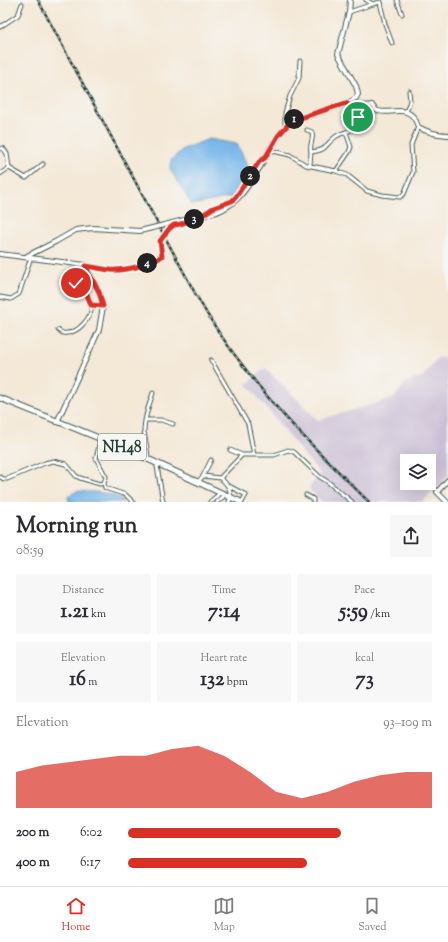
<!DOCTYPE html>
<meta charset="utf-8">
<style>
body{margin:0;font-family:"Sorts Mill Goudy",serif;background:#f7f7f7;color:#2b2b33;height:100vh;display:flex;flex-direction:column;font-size:15px;white-space:nowrap}
*{box-sizing:border-box;margin:0}
p{font-size:13px;color:#7c7c81}
.icon{flex:none;width:22px;height:22px;fill:none;stroke:currentColor;stroke-width:2;stroke-linecap:round;stroke-linejoin:round}
.map{position:relative;height:502px;overflow:hidden}
.details{display:flex;flex-direction:column;background:#fff;flex:1}
.details>*{flex:none}
.fabs{position:absolute;left:400px;top:454px;display:grid;gap:8px}
.fabs a{display:grid;place-items:center;width:36px;height:36px;border-radius:0px;background:#fff;box-shadow:0 4px 16px #0002;font-size:20px}
.pin{position:absolute;display:grid;place-items:center;width:34px;height:34px;color:#fff;margin:-17px;border:2px solid #fff;border-radius:50%;box-shadow:0 1px 4px #0007}
.km{position:absolute;width:20px;height:20px;margin:-10px;border-radius:50%;background:#222;color:#fff;font-size:11px;line-height:20px;text-align:center}
.round{display:grid;place-items:center;flex:none;width:42px;height:42px;border-radius:0px;background:#f7f7f7}
.head{display:flex;align-items:center;justify-content:space-between;height:68px;padding:0 16px}
h1{font-size:22px;font-weight:700;line-height:30px}
.metrics{display:grid;grid-template-columns:repeat(3,1fr);gap:6px;height:68px;padding:4px 16px}
.metrics div{display:grid;align-content:center;border-radius:0px;background:#f7f7f7;text-align:center}
.metrics b{font-size:20px;font-weight:700}
.metrics small{font-size:11px;font-weight:400}
.metrics p{font-size:11px}
.chart{height:112px;padding:8px 16px}
.chart p{display:flex;justify-content:space-between}
.chart svg{width:100%;height:72px;margin-top:4px;fill:#d93025;opacity:.7}
ul{padding:0 16px;list-style:none;font-size:13px}
li{display:grid;grid-template-columns:64px 48px 1fr;align-items:center;height:30px}
li i{height:10px;border-radius:5px;background:#d93025}
.tabs{display:flex;justify-content:space-around;align-items:center;height:56px;border-top:1px solid #e1e1e2;background:#fff;font-size:11px;color:#7c7c81}
.tabs a{display:grid;justify-items:center;gap:2px}
.tabs .selected{color:#d93025}
.map>svg:first-child{display:block}
</style>
<div class="map">
<svg width="448" height="502" viewBox="0 0 448 502">
<rect width="100%" height="100%" fill="#f6f6f2"/>
<filter id="ink" filterUnits="userSpaceOnUse"><feTurbulence type="fractalNoise" baseFrequency=".025" numOctaves="2"/><feDisplacementMap in="SourceGraphic" scale="8" xChannelSelector="R" yChannelSelector="G"/><feConvolveMatrix kernelMatrix="1 2 1 2 8 2 1 2 1" color-interpolation-filters="sRGB"/></filter>
<filter id="wash" filterUnits="userSpaceOnUse"><feTurbulence type="fractalNoise" baseFrequency=".012" numOctaves="4" result="noise"/><feDisplacementMap in="SourceGraphic" scale="16" xChannelSelector="R" yChannelSelector="G"/><feGaussianBlur stdDeviation="0.9" result="paint"/><feColorMatrix in="noise" values="0 0 0 0 0 0 0 0 0 0 0 0 0 0 0 0 0 1.4 0 .05"/><feComposite in="paint" operator="in"/></filter>
<g filter="url(#wash)">
<rect width="100%" height="100%" fill="#f4e8d7"/>
<path fill="#cbbfd6" fill-rule="evenodd" d="M 448,357 L 448,476 L 422,502 L 322,502 L 309,488 L 320,474 L 247,384 L 265,368 L 318,420 L 394,398 L 406,382 L 424,376 L 437,358 ZM 407,461 L 429,461 L 429,483 L 407,483 Z"/>
<path fill="#76b6ea" stroke="#4a7a8f" d="M 209,139 L 237,144 L 249,169 L 232,197 L 192,205 L 170,169 L 171,160 L 183,149 Z
M 77,491 C 91,492 113,491 124,502 L 69,502 L 68,496 Z"/>
</g>
<g filter="url(#ink)">
<g fill="none" stroke-linecap="round" stroke-linejoin="round">
<g stroke="#3f574c" stroke-width="5">
<path id="street" d="M 366,0 L 373,4 L 380,2 L 385,24 L 392,43
M 397,0 L 402,14
M 349,12 L 373,4
M 0,27 L 18,15 L 22,4
M 406,112 L 410,101 L 409,91
M 285,113 L 285,127
M 291,121 L 285,113 L 290,96 L 299,78 L 300,61
M 307,130 L 312,132 C 314,139 309,145 311,152
M 346,132 L 359,127 L 360,125 L 358,117 L 352,108
M 0,149 L 3,148 L 7,154 L 9,168 L 0,174
M 269,150 L 290,155 L 306,165 L 336,171 L 347,175 L 367,191 L 382,195 L 400,197 L 404,194 L 413,172 L 411,145 L 418,127
M 310,165 L 311,152 C 316,151 321,151 324,148 C 332,140 335,135 346,132 L 351,147 L 349,152 L 336,171
M 9,168 L 26,178 L 43,164
M 204,214 C 214,207 227,205 236,197 L 259,162 L 264,159
M 85,265 C 93,267 102,269 110,270 C 124,271 151,265 162,256 L 160,241 C 164,236 168,229 173,226 C 176,224 186,222 191,220
M 0,297 L 11,299 L 19,294 L 31,257
M 91,305 L 103,306
M 58,330 C 58,331 63,333 63,333 C 78,335 95,315 91,302 C 88,293 82,288 76,283
M 211,360 L 248,424 L 254,455 L 242,455 L 220,478 C 228,484 233,492 229,502
M 145,420 L 161,420 L 173,424
M 230,450 L 242,455
M 254,455 L 274,455 L 288,450 L 294,452 L 320,477 L 328,482 L 352,502
M 148,460 C 148,450 145,440 144,431 C 144,417 149,405 153,393
M 157,466 L 163,502
M 203,476 L 211,460
M 0,477 L 4,479 L 7,479 L 45,463 L 53,461 L 66,464 L 76,476 L 80,478 L 100,484 L 104,483 L 106,477 L 96,458 L 100,442
M 198,482 L 203,476 L 220,478
M 104,483 L 105,488 L 126,495 L 133,502
M 229,486 L 246,495 L 242,502
M 306,495 L 313,499 L 313,502
M 210,502 L 218,495
M 217,502 L 223,497"/>
</g>
<g stroke="#3f574c" stroke-width="6">
<path id="secondary" d="M 346,103 L 352,108 L 372,105 C 372,106 375,109 376,110 C 388,117 411,100 418,127 C 429,133 436,134 448,135
M 262,164 L 269,150 L 278,136 L 291,121 L 348,103 L 356,98 L 358,94 L 356,86 L 338,54 L 349,12 L 350,0
M 0,254 L 85,265 L 99,292 L 103,306 L 99,330 L 57,422
M 27,256 L 55,242
M 447,502 L 437,492 L 448,480"/>
</g>
<g stroke="#3f574c" stroke-width="7">
<path id="highway" d="M 0,398 L 126,449 L 241,502"/>
</g>
<use href="#street" stroke="#fff" stroke-width="3"/>
<use href="#secondary" stroke="#fff" stroke-width="4"/>
<use href="#highway" stroke="#fff" stroke-width="5"/>
<g stroke="#1f3d34" stroke-width="2.5">
<path id="rail" d="M 38,0 L 196,295 C 211,322 228,347 247,371 C 283,419 327,460 369,502"/>
</g>
<use href="#rail" stroke="#f6f6f2" stroke-width="1" stroke-dasharray="3" stroke-linecap="butt"/>
<g stroke="#3f574c" stroke-width="6" stroke-linecap="butt">
<path id="secondary-bridge" d="M 55,242 L 76,230 L 93,228 L 140,231 L 217,212 C 241,202 248,185 262,164"/>
</g>
<use href="#secondary-bridge" stroke="#fff" stroke-width="4"/>
</g>
</g>
<g fill="none" stroke-linecap="round" stroke-linejoin="round" filter="url(#ink)">
<g stroke="#fff" stroke-width="8">
<path id="route" d="M 76,283 L 86,292 L 91,305 L 103,306 L 99,292 L 85,266 C 93,267 102,269 110,270 C 124,271 151,265 162,256 L 160,241 L 169,229 L 174,225 L 181,224 L 201,216 L 213,208 L 232,201 L 236,197 L 259,162 L 265,158 L 278,136 L 291,121 L 346,103 L 352,108 L 358,117"/>
</g>
<use href="#route" stroke="#d93025" stroke-width="5"/>
</g>
<g text-anchor="middle" stroke-width="3" stroke-linejoin="round" paint-order="stroke">
<rect fill="#f6f6f2" stroke="#60746d" stroke-width="1" x="98" y="434" width="48" height="26" rx="3"/>
<g font-size="15" font-weight="bold" fill="#1f3d34">
<text x="122" y="452">NH48</text>
</g>
</g>
</svg>
<div class="fabs">
<a><svg class="icon" aria-label="layers" viewBox="0 0 24 24"><path d="M12 4l9 5-9 5-9-5zM3 14l9 5 9-5"/></svg></a>
</div>
<div class="pin" style="left:358px;top:117px;background:#1e9e55"><svg class="icon" aria-label="arrive" viewBox="0 0 24 24"><path d="M6 21V4h12l-3 4 3 4H6"/></svg></div>
<div class="pin" style="left:76px;top:283px;background:#d93025"><svg class="icon" aria-label="check" viewBox="0 0 24 24"><path d="M5 12l5 5 9-10"/></svg></div>
<b class="km" style="left:294px;top:119px">1</b>
<b class="km" style="left:250px;top:176px">2</b>
<b class="km" style="left:194px;top:219px">3</b>
<b class="km" style="left:147px;top:263px">4</b>
</div>
<section class="details">
<div class="head"><div><h1>Morning run</h1><p>08:59</p></div><a class="round"><svg class="icon" aria-label="share" viewBox="0 0 24 24"><path d="M12 15V3M7 8l5-5 5 5M5 13v7h14v-7"/></svg></a></div>
<div class="metrics">
<div><p>Distance</p><b>1.21<small> km</small></b></div>
<div><p>Time</p><b>7:14</b></div>
<div><p>Pace</p><b>5:59<small> /km</small></b></div>
</div>
<div class="metrics">
<div><p>Elevation</p><b>16<small> m</small></b></div>
<div><p>Heart rate</p><b>132<small> bpm</small></b></div>
<div><p>kcal</p><b>73</b></div>
</div>
<div class="chart"><p><span>Elevation</span>93–109 m</p>
<svg viewBox="0 0 160 44" preserveAspectRatio="none"><path d="M0 44V22L10 18L20 16L30 14L40 12L50 12L60 8L70 6L80 12L90 22L100 34L110 38L120 34L130 28L140 24L150 22L160 22V44z"/></svg>
</div>
<ul>
<li><b>200 m</b>6:02<i style="width:70%"></i></li>
<li><b>400 m</b>6:17<i style="width:59%"></i></li>
</ul>
</section>
<nav class="tabs">
<a class="selected"><svg class="icon" aria-label="home" viewBox="0 0 24 24"><path d="M3 11l9-7 9 7M6 9v11h12V9"/></svg>Home</a>
<a><svg class="icon" aria-label="map" viewBox="0 0 24 24"><path d="M3 6l6-2 6 2 6-2v14l-6 2-6-2-6 2zM9 4v14M15 6v14"/></svg>Map</a>
<a><svg class="icon" aria-label="saved" viewBox="0 0 24 24"><path d="M7 4h10v16l-5-4-5 4z"/></svg>Saved</a>
</nav>
